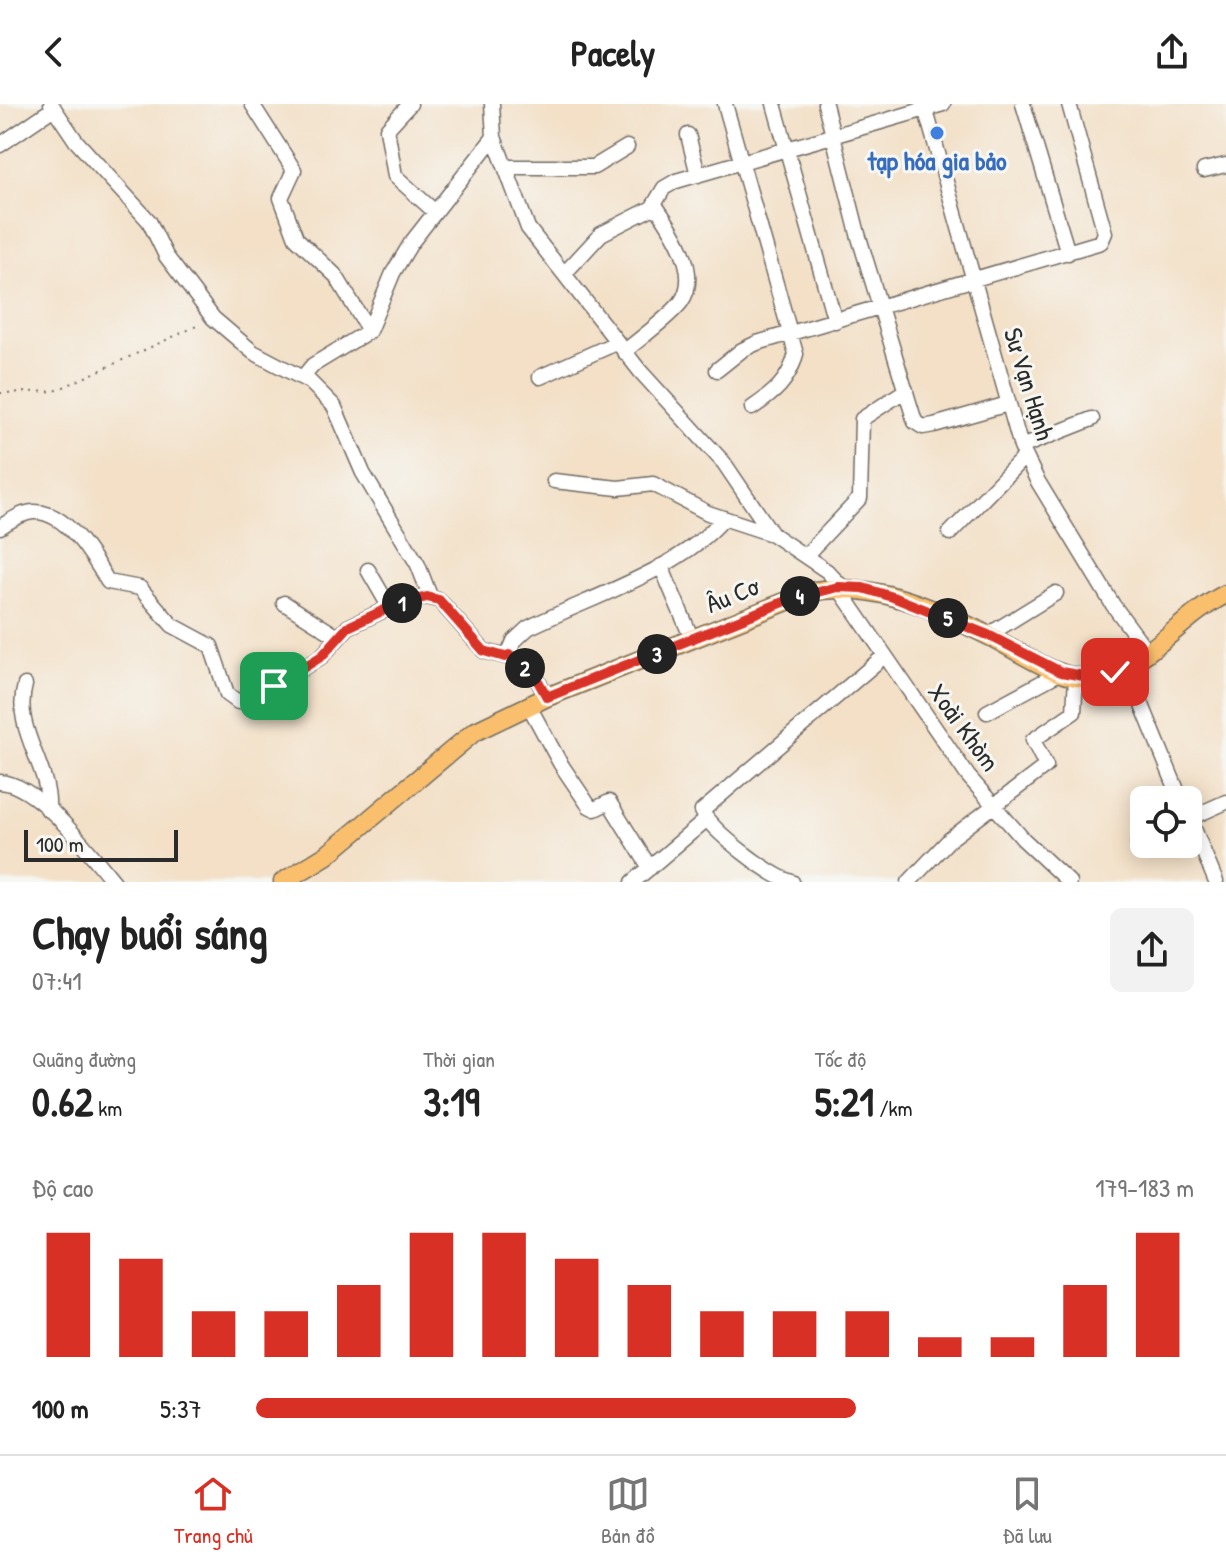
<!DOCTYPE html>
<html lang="vi">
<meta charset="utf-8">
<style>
body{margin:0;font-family:"Patrick Hand",sans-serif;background:#f2f2f2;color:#222;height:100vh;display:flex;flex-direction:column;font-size:30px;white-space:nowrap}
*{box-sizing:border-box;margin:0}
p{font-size:26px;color:#767676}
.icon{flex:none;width:44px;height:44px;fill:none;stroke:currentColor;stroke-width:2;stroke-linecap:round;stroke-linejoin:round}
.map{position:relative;height:778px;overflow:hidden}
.panel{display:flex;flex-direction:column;background:#fff;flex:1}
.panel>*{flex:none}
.tools{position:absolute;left:1130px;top:682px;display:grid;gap:16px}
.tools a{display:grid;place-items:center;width:72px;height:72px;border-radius:12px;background:#fff;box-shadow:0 4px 20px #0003;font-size:40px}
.scale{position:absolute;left:24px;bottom:20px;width:154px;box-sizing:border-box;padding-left:8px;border:4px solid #2b2b2b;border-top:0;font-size:22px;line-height:28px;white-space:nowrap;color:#2b2b2b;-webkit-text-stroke:6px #f6f6f2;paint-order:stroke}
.pin{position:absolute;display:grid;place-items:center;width:68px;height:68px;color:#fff;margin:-34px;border-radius:16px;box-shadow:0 4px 12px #0006}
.km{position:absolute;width:40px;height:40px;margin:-20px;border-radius:50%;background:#222;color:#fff;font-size:22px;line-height:40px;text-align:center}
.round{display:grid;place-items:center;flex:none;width:84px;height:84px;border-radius:12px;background:#f2f2f2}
.summary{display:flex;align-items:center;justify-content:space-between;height:136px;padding:0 32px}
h1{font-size:44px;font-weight:800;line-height:60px}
.figures{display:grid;grid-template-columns:repeat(3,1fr);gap:12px;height:136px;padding:8px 32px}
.figures div{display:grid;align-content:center}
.figures b{font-size:40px;font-weight:800}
.figures small{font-size:22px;font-weight:400}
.figures p{font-size:22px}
.chart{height:224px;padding:16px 32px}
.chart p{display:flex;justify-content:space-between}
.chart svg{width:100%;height:144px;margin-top:8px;stroke:#d93025;stroke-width:6}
ul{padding:0 32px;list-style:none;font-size:26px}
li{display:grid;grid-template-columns:128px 96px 1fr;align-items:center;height:60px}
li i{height:20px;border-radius:10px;background:#d93025}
header{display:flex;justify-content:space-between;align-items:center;height:104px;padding:0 32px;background:#fff;font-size:36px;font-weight:800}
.tab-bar{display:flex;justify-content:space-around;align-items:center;height:112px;border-top:2px solid #e0e0e0;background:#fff;font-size:22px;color:#767676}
.tab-bar a{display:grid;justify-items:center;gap:4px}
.tab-bar .current{color:#d93025}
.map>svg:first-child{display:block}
</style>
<header><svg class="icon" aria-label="back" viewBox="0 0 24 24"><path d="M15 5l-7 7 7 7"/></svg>Pacely<svg class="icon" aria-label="share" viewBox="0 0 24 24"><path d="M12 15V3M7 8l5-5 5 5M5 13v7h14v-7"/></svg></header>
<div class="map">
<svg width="1226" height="778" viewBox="0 0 1226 778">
<rect width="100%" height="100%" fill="#f6f6f2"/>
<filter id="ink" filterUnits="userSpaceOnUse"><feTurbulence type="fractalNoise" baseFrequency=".0125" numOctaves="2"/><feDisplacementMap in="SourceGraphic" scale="16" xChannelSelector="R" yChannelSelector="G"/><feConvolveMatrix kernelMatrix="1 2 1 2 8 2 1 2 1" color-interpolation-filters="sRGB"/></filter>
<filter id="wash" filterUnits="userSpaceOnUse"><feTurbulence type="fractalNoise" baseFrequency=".006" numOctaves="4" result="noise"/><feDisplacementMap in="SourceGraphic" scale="32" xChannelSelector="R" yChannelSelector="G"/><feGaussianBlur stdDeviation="1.8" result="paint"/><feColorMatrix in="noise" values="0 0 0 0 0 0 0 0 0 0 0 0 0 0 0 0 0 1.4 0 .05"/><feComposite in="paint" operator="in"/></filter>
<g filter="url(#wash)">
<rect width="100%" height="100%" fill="#f3e0c7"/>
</g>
<g filter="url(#ink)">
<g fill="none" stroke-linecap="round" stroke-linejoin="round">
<g stroke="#716a62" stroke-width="17">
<path id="minor" d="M 51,0 L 76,37 L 149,117 L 166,152 L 213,214 L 253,248 L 310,278 L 334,302 L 363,369 L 418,461 L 430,492
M 252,0 L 294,66 L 281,94 L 296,134 L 336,172 L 369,227
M 410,0 L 387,25 L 395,72 L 435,108
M 492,0 L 494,33 L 528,124 L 640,267 L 724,359 L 772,430
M 725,0 L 796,250 C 789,277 774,289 752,304
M 774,0 L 835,217
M 825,0 L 858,130 L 915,318 L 923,323 L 934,321 L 1008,300
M 924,0 L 1021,343 L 1037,376 L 1113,501 L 1147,547
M 1023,0 L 1068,149
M 688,31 L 698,71
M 0,41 L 54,4
M 508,63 L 594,63 L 627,43
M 1204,66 L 1226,61
M 564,170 L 601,130 L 652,104 L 664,84 L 676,77 L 943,0
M 624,248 C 639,235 671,212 681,198 C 702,169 672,125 655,101
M 717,266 L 742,246 L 757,239 L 1101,138 L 1105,129 L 1069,0
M 303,273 L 313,261 L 369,227 L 393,169 L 411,139 L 494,33
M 540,273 L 616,239
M 1021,343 L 1092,315
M 554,377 L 618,384 L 653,380 L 708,409 L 772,430 L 827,467 L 842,483
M 0,423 C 10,417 22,408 34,408 C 67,407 93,453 108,478 L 140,484 L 172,521 L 211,542 L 227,590 L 238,598 L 274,582 L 322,552 L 348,523 L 395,501 L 427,493 L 439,496 L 484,547 L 507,553 L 514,537 L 528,524 C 590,493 679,467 724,414
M 950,429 L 1025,352
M 806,451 L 860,394 L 862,315 L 906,286
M 661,462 L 692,535
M 368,466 L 390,504
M 838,483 L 968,672 L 1023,735 L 1069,778
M 284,499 L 338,533
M 988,531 L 1056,489
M 509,551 L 538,577 L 547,593
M 1126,562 L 1181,696
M 25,581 C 12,626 51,662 48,706
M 529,602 L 560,659 L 589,702 L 595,705 L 609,698 L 650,764
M 987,608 L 1061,568
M 0,678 C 38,680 90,749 114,778
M 1188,710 L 1216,778
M 1188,715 L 1226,698
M 1138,739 L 1144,736
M 633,778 L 707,715
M 792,778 C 771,773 710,726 702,707 L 883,553
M 909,778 L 949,736 L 1046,662 L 1033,636 L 1074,608 L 1076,573"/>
</g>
<g stroke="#716a62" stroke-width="21">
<path id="major" d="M 283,778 L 327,751 L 474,628 L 547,593 L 810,488 C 871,475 936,505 991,533 C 1023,549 1066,583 1104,572 C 1151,557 1183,511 1226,490"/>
</g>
<path stroke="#716a62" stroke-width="2" stroke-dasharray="2 6" stroke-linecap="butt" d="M 0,289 L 55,287 L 201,220"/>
<use href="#minor" stroke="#fff" stroke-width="14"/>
<use href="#major" stroke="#f9bf6d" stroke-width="18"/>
</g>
</g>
<g fill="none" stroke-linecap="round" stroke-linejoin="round" filter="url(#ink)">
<g stroke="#fff" stroke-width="16">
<path id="route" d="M 274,582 L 322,552 L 348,523 L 395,501 L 427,493 L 439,496 L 484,547 L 505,553 L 509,551 L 538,577 L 547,593 L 791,495 L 838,483 L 863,484 L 893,493 L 988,531 L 1061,568 L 1095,574 L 1115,568"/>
</g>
<use href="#route" stroke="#d93025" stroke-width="10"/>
</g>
<circle fill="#3f7fe0" stroke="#f6f6f2" stroke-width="3" cx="937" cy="29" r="8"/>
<g text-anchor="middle" stroke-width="6" stroke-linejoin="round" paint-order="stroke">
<g font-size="26" font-weight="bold" fill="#366cbe" stroke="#f6f6f2">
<text x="937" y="66">tạp hóa gia bảo</text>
</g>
<g font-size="26" fill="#2b2b2b" stroke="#f6f6f2">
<text transform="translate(1029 280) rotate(73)" y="9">Sư Vạn Hạnh</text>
<text transform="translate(732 491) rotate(-22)" y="9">Âu Cơ</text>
<text transform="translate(964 623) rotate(54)" y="9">Xoài Khòm</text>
</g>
</g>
</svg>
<div class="tools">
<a><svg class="icon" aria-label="locate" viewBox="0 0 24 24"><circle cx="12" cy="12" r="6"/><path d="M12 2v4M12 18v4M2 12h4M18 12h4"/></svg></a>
</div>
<div class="scale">100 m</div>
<div class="pin" style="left:274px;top:582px;background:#1e9e55"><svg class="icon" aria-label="arrive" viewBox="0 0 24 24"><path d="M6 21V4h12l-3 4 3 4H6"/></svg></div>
<div class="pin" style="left:1115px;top:568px;background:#d93025"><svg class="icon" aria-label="check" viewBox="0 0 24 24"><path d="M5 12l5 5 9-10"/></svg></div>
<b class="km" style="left:402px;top:499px">1</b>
<b class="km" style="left:525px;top:564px">2</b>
<b class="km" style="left:657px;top:550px">3</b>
<b class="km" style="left:800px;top:492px">4</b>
<b class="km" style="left:948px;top:514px">5</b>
</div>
<section class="panel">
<div class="summary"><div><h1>Chạy buổi sáng</h1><p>07:41</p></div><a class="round"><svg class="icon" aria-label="share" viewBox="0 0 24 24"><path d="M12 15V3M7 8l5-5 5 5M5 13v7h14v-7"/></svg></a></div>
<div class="figures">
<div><p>Quãng đường</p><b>0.62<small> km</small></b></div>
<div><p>Thời gian</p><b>3:19</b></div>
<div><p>Tốc độ</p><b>5:21<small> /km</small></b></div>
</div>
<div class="chart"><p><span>Độ cao</span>179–183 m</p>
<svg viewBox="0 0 160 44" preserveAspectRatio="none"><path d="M5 44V6M15 44V14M25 44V30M35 44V30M45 44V22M55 44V6M65 44V6M75 44V14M85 44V22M95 44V30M105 44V30M115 44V30M125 44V38M135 44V38M145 44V22M155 44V6"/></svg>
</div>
<ul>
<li><b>100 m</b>5:37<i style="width:64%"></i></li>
</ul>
</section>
<nav class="tab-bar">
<a class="current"><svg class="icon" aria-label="home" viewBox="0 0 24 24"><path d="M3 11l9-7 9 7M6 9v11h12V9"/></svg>Trang chủ</a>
<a><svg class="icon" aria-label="map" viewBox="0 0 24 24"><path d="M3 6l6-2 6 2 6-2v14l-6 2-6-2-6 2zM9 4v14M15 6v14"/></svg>Bản đồ</a>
<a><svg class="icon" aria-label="saved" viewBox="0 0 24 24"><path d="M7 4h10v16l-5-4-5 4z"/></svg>Đã lưu</a>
</nav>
